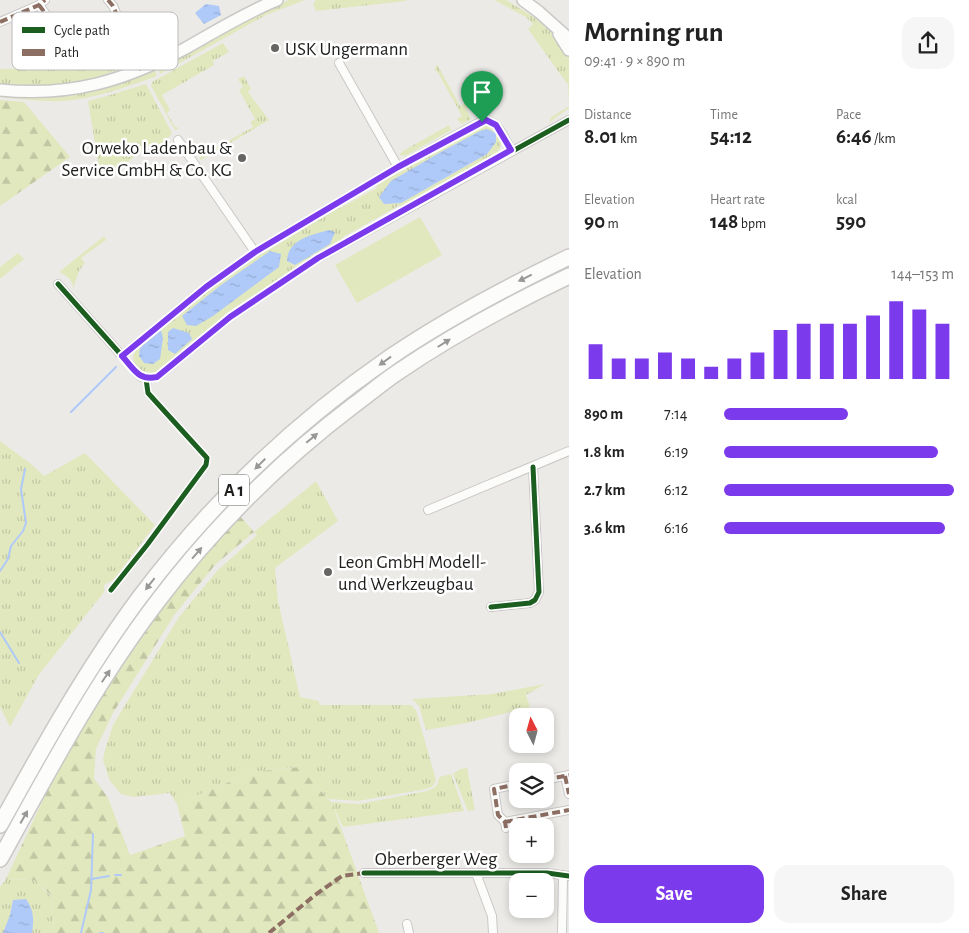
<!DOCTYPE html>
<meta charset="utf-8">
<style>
body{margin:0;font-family:"Alegreya Sans",sans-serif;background:#f6f6f6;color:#222;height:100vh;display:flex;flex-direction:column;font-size:19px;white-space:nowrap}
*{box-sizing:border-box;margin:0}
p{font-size:16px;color:#767676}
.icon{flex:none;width:28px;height:28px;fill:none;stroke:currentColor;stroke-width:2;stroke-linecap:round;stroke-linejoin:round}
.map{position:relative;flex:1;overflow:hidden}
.sheet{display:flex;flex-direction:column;background:#fff;width:400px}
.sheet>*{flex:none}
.needle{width:32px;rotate:354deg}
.buttons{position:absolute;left:509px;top:708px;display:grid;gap:10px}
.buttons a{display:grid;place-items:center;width:45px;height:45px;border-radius:10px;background:#fff;box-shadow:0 2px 8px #0003;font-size:25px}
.pin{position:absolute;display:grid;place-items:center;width:42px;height:42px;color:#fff;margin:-51px -21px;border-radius:50% 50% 50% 0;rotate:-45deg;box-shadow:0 0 5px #0007}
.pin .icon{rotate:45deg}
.round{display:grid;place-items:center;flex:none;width:52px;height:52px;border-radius:15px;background:#f6f6f6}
.headline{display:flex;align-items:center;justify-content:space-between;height:85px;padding:0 15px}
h1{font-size:28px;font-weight:700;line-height:38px}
.stats{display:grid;grid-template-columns:repeat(3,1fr);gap:8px;height:85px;padding:5px 15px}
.stats div{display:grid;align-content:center}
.stats b{font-size:21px;font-weight:700}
.stats small{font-size:14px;font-weight:400}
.stats p{font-size:14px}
.chart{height:140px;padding:10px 15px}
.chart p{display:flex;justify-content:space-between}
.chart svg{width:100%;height:90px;margin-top:5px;stroke:#7c3aed;stroke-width:6}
.cta{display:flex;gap:10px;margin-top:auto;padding:10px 15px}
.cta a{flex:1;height:58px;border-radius:15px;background:#7c3aed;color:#fff;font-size:20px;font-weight:700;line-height:58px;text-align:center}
.cta a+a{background:#f6f6f6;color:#222}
ul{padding:0 15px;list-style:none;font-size:16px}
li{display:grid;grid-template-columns:80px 60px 1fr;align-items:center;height:38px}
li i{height:12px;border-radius:6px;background:#7c3aed}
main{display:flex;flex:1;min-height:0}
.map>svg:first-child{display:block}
</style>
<main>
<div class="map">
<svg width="569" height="933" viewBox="0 0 569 933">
<defs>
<pattern id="grass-tufts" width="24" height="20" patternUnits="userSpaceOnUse" patternTransform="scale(1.25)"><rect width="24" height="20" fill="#e2e8be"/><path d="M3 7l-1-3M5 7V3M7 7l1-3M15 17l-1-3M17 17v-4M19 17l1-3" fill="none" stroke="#c1c7a3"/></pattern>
<pattern id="forest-firs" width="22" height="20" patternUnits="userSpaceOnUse" patternTransform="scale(1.25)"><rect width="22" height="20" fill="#e2e8be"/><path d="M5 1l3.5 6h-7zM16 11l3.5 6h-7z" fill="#c1c7a3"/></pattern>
<pattern id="water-ripples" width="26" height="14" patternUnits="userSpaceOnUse" patternTransform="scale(1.25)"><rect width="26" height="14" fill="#afc9f8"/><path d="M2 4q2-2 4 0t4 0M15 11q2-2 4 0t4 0" fill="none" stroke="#96acd4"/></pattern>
</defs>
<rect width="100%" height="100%" fill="#eceae7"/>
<path fill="url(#grass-tufts)" d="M 289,0 L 305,0 L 266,15 L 160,74 L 158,68 C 202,46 243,17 289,0 Z
M 316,0 L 406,0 L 406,1 L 316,11 L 313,4 Z
M 494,0 L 506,0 L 534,17 L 556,37 L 569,54 L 569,108 L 547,124 L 551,120 L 550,118 L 569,106 L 568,85 L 528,29 L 533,24 L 526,17 Z
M 112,14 L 129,55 L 128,62 L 124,68 L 82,82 L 38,87 L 0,85 L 0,69 L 21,69 L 105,57 L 112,50 L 110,23 L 107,16 Z
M 223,43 L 229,52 L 213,61 L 214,65 L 162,95 L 170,110 L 167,113 L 175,127 L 180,128 L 175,130 L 151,86 L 152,82 Z
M 437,64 L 460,106 L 466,103 L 467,111 L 471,119 L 462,124 L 457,119 L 462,116 L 437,71 L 434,71 Z
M 155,70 L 157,76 C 126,87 95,99 63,101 C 42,102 21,99 0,97 L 0,94 C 15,95 31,97 46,97 C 84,97 120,85 155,70 Z
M 244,76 L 251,89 L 248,92 L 269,120 L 201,160 L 199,157 L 202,149 L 205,154 L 253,127 L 250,122 L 255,119 L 239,90 L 243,87 L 238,79 Z
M 146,84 L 172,133 L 167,140 L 168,147 L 152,149 L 149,145 L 114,173 L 100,174 L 88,101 L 107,96 Z
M 449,125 L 451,130 L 405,156 L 399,155 L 403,151 Z
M 486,125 C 499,128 506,144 496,154 L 402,207 L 400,205 L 343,237 L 344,240 L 304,263 L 237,308 L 156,373 L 145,374 L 135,366 L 133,356 L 137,348 L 217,283 L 286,237 L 339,206 L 340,208 L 377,188 L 376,185 Z
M 104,236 L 106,240 L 81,258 L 85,263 L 79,271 L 73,289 C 73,279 67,276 59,272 Z
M 18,253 L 24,259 L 0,279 L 0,267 Z
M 0,441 L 31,464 L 44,476 L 85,453 L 155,525 L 114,579 L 104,585 L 104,592 L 38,676 L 10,727 L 0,707 Z
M 316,481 L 338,521 L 275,568 L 278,601 L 300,697 L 319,701 L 319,705 L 411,705 L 416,710 L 436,780 L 433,786 L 426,789 L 358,801 L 329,799 L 298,767 L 253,772 L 177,804 L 170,793 L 133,797 L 121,794 L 110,781 L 103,760 L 105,750 L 113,725 L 179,617 L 217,571 L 257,535 L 254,532 Z
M 545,684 L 526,695 L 530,707 L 467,723 L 426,730 L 419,706 L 412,699 L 492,694 Z
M 467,768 L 475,810 L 468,811 L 453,774 L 460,769 Z
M 451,774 L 464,811 L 343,827 L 331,802 L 359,804 L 427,791 C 434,788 439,786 439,777 Z
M 6,879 L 34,880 L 52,897 L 54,933 L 0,933 L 0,887 Z"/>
<path fill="url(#forest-firs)" d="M 0,100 L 24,102 L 70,157 L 0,206 Z
M 240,516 L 254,532 L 215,565 L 175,614 L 113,713 L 96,749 L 94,778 L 108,798 L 130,855 L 185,836 L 177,804 L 253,772 L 299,767 L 332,803 L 379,933 L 54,933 L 52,896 L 34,880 L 6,879 C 37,813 67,744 107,683 C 146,623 193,569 240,516 Z"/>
<path fill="#e2e8be" d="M 420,217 L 442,255 L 357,303 L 335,265 Z"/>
<path fill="url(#water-ripples)" d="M 206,4 L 219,6 L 221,15 L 204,24 L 195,13 Z
M 487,129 L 496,133 L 496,142 L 487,154 L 401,203 L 384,204 L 379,197 L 391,181 L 439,153 L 480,131 Z
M 329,230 L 335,232 L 330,244 L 295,265 L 287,261 C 288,239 312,235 329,230 Z
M 270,251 L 281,254 L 279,267 L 213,316 L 196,326 L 187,325 L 182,316 L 221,285 Z
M 173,328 L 189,333 L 192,339 L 175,354 L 168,350 L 168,332 Z
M 161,330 L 163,338 L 160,359 L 153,364 L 144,363 L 139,356 L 140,348 Z
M 26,899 C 34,910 34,920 32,933 L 3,933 L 10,915 L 13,900 Z"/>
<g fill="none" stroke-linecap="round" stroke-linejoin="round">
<path stroke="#afc9f8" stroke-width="2" d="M 71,412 L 116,367
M 0,571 L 8,559 L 11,546 L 23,531 L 26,523 L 21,489 L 25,469
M 0,632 L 19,663
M 115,875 L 121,875
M 92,879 L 109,876
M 81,933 L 91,890 L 93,834
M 100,933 L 103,933"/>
<g stroke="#cac8c6" stroke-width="10">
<path id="street" d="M 108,0 L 113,6 L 141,70
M 39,5 L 65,40 L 66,51
M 0,22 L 39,5 L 45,0
M 339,63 L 398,167
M 178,140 L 255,252
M 58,284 L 140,376 L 146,379 L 157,377 L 230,317 L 318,258 L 569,120
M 122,356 L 206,287 L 255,252 L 398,167 L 482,121 C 498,118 504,138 511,150
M 428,510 L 569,451
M 491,607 L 530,603 L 535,600 L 539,592 L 533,467
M 565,776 L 569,794
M 545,780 L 569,775
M 505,822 L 569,810
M 506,828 L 505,822 L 498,815 L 494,789 L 518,784
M 364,873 L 547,873 L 569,876
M 476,873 L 492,916 L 493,933
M 407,924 L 409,933
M 562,933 L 563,875"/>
</g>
<g stroke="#cac8c6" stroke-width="14">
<path id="secondary" d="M 523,0 L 539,12 L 569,39
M 559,34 L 569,50
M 0,90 C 71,97 124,81 186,48 C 216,31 245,13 277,0"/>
</g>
<g stroke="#cac8c6" stroke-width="18">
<path id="highway" d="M 0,825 C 43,747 87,668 140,597 C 209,505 295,423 389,358 C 446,319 507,287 569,257
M 0,859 C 48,772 96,682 157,602 C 213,528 280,461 354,405 C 369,394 383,382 398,372 C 452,335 510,304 569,276"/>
</g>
<use href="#street" stroke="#fcfcfb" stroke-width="8"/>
<use href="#secondary" stroke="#fcfcfb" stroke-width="11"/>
<use href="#highway" stroke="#fcfcfb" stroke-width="15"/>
<path stroke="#8d6e63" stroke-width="4" stroke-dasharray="8 4" stroke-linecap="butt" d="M 108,0 L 113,6 L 141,70
M 39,5 L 65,40 L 66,51
M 0,22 L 39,5 L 45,0
M 565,776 L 569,794
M 545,780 L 569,775
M 505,822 L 569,810
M 506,828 L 505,822 L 498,815 L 494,789 L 518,784
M 269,933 L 315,895 L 342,876 L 364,873"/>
<g stroke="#fff" stroke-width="8">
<path id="cycleway" d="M 58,284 L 140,376 L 146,379 L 157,377 L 230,317 L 318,258 L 569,120
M 111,590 L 147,545 L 206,465 L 207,458 L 148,393 L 146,379
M 491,607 L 530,603 L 535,600 L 539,592 L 533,467
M 364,873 L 547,873 L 569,876"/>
</g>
<use href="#cycleway" stroke="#1b5e20" stroke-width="5"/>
</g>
<defs><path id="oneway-solid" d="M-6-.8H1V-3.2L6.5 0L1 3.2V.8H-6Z" transform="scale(1.25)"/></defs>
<g fill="#989897">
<use href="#oneway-solid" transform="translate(525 278) rotate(154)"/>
<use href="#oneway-solid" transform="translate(444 343) rotate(-32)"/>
<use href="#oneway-solid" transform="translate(385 361) rotate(144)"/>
<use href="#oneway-solid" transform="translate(312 438) rotate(-40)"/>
<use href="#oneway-solid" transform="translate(260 464) rotate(135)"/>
<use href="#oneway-solid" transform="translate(197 553) rotate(-49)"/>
<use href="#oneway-solid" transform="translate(150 584) rotate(128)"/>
<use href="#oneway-solid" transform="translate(106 676) rotate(-56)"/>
<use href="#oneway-solid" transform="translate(24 817) rotate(-61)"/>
</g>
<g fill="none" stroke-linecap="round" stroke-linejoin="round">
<g stroke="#fff" stroke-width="10">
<path id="route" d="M 486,120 L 496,125 L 511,150 L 318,258 L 230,317 L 157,377 C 138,381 134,369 122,356 L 206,287 L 255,252 L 398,167 Z"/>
</g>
<use href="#route" stroke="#7c3aed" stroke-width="6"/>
</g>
<g fill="#666563" stroke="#fff" stroke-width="2">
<circle cx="275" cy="48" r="5"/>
<circle cx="242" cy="158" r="5"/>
<circle cx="328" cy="572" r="5"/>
</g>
<g text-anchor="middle" stroke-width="5" stroke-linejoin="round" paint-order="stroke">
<rect fill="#fff" stroke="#626260" stroke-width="1" x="219" y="474.5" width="30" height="31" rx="4"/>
<g font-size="18" font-weight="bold" fill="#1e1e1c">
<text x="234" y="496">A 1</text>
</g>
<g font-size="19" fill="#1e1e1c" stroke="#fff" text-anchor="start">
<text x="285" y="55">USK Ungermann</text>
<text x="232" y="154" text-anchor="end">Orweko Ladenbau &amp;<tspan x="232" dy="22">Service GmbH &amp; Co. KG</tspan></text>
<text x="338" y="568">Leon GmbH Modell-<tspan x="338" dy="22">und Werkzeugbau</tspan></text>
</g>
<g font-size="19" fill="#1e1e1c" stroke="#fff">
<text x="436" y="865">Oberberger Weg</text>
</g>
</g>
<rect x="12" y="12" width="166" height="58" rx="8" fill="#fff" stroke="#bcbcbb" stroke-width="1"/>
<rect x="22" y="27" width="23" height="6" fill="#1b5e20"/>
<rect x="22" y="49" width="23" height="7" fill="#8d6e63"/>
<g font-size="14" fill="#1e1e1c">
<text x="54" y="35">Cycle path</text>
<text x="54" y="57">Path</text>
</g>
</svg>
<div class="buttons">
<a><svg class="needle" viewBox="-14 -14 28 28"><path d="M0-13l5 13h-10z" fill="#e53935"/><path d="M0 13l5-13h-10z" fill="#767676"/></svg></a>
<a><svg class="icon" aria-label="layers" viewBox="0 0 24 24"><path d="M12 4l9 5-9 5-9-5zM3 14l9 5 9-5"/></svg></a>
<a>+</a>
<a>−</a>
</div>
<div class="pin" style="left:482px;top:122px;background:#1e9e55"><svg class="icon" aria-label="arrive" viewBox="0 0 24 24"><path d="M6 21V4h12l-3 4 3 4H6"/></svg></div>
</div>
<section class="sheet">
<div class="headline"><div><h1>Morning run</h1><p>09:41 · 9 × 890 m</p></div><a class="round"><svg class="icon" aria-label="share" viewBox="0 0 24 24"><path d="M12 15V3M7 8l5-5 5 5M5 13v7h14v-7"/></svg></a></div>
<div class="stats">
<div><p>Distance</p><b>8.01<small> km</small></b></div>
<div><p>Time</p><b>54:12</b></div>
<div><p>Pace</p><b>6:46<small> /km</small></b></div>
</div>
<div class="stats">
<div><p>Elevation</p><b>90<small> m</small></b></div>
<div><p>Heart rate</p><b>148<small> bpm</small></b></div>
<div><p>kcal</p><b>590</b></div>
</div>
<div class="chart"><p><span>Elevation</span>144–153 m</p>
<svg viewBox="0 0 160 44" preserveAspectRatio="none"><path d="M5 44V27M15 44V34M25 44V34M35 44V31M45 44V34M55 44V38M65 44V34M75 44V31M85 44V20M95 44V17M105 44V17M115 44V17M125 44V13M135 44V6M145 44V10M155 44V17"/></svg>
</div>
<ul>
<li><b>890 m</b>7:14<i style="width:54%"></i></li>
<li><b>1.8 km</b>6:19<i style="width:93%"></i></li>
<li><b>2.7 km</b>6:12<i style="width:100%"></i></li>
<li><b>3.6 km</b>6:16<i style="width:96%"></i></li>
</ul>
<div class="cta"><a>Save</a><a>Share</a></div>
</section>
</main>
